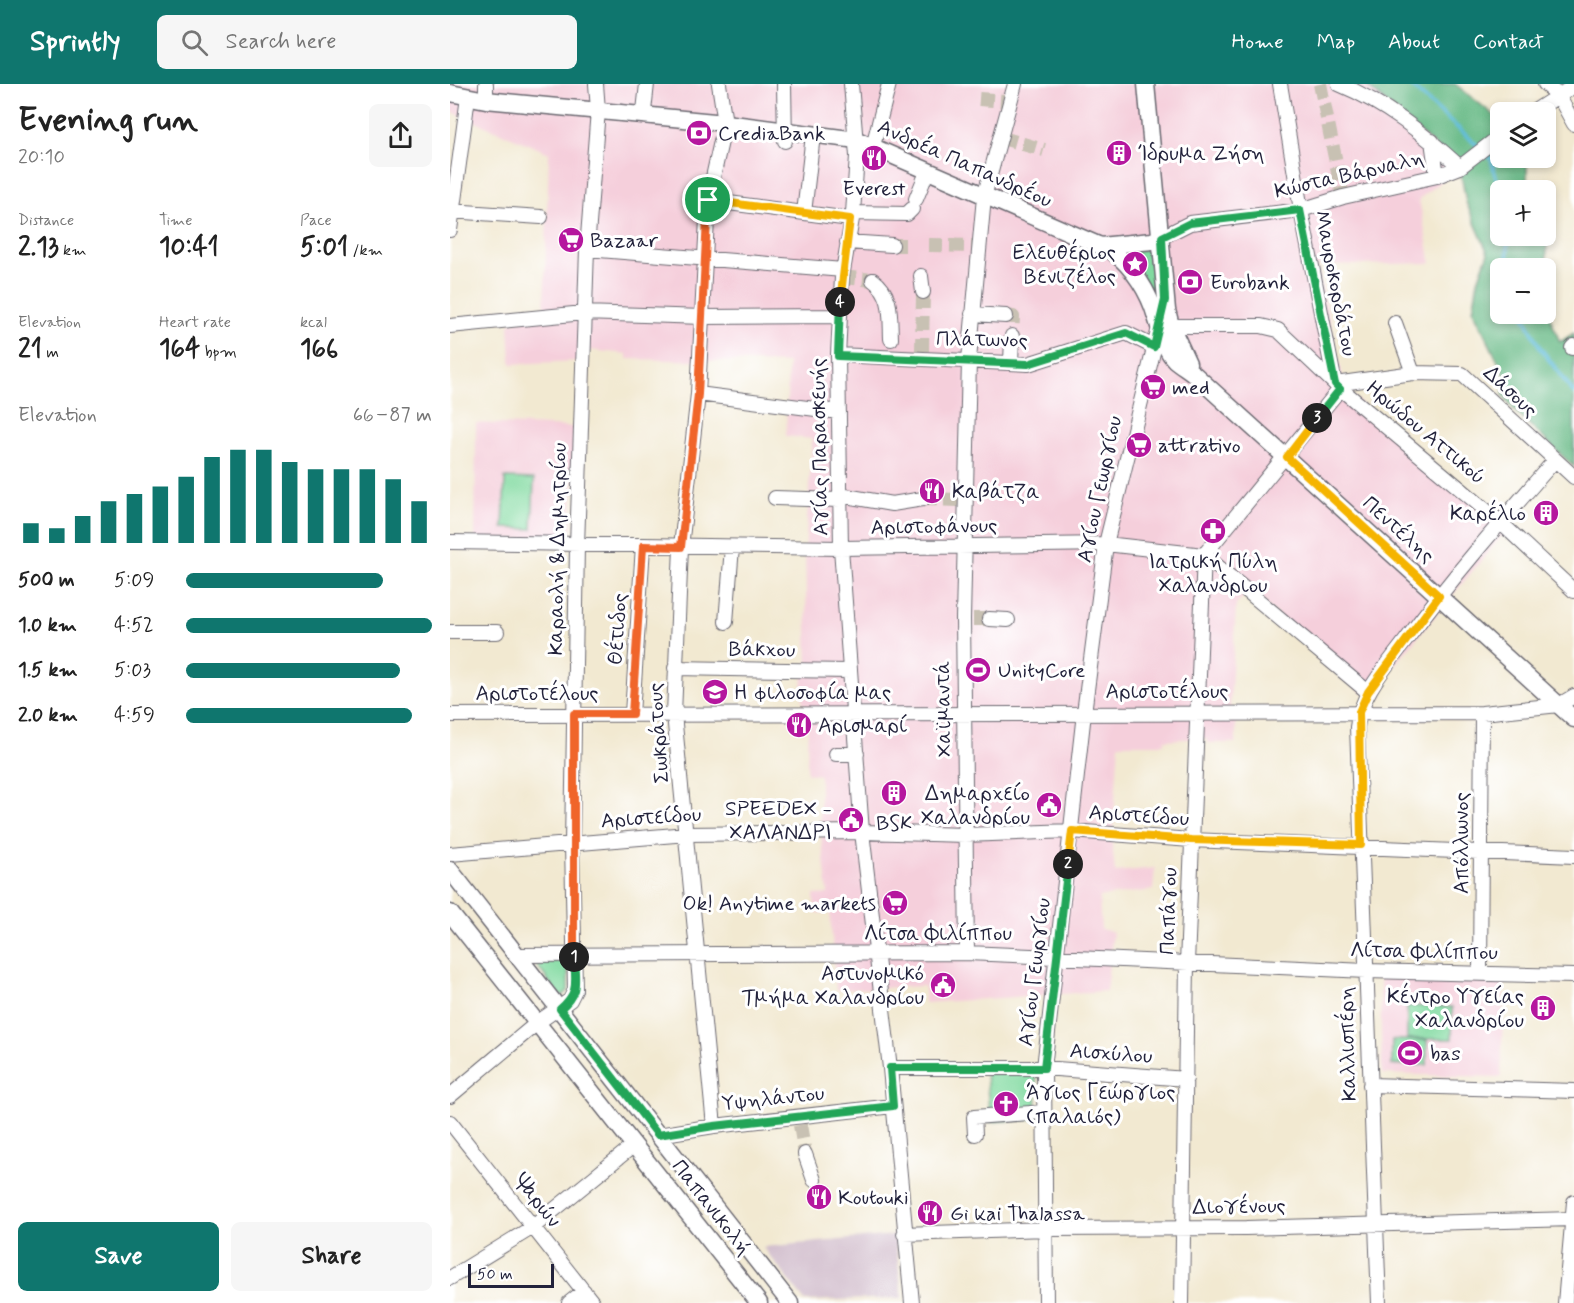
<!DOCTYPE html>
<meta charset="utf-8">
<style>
body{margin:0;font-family:Mynerve,sans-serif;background:#f6f6f6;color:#222;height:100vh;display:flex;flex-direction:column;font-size:22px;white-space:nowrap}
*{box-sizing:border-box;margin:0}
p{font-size:20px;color:#767676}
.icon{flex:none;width:33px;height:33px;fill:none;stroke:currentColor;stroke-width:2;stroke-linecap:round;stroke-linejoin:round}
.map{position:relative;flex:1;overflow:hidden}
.details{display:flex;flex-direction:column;background:#fff;width:450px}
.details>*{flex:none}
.fabs{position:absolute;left:1040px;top:18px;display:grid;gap:12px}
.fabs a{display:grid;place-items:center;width:66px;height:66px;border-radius:9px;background:#fff;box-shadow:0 3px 9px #0003;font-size:30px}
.scale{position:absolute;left:18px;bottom:15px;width:86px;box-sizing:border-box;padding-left:6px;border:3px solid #22223b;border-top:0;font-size:16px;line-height:21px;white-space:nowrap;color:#22223b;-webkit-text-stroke:4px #fff;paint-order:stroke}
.pin{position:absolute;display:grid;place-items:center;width:51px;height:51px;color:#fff;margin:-26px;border:3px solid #fff;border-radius:50%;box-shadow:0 2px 6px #0007}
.km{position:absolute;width:30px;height:30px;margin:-15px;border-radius:50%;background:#222;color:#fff;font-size:16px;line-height:30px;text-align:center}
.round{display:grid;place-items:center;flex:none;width:63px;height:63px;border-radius:9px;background:#f6f6f6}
.overview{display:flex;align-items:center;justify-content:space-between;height:102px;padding:0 18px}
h1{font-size:33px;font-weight:700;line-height:45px}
.metrics{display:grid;grid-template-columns:repeat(3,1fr);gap:9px;height:102px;padding:6px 18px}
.metrics div{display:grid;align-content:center}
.metrics b{font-size:26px;font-weight:700}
.metrics small{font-size:16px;font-weight:400}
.metrics p{font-size:16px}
.chart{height:168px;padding:12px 18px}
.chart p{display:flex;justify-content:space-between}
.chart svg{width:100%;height:108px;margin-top:6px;stroke:#0f766e;stroke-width:6}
.primary-button{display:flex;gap:12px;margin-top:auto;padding:12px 18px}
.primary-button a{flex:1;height:69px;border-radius:9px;background:#0f766e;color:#fff;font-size:24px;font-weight:700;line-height:69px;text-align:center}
.primary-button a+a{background:#f6f6f6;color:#222}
ul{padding:0 18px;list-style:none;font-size:20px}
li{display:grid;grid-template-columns:96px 72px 1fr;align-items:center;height:45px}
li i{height:15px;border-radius:8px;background:#0f766e}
header{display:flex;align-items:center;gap:36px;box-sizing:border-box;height:84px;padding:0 30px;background:#0f766e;color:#fff}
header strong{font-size:28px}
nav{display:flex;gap:33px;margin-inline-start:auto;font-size:21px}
.search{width:420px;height:54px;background:#f6f6f6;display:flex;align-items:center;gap:15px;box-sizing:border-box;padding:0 21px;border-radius:9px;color:#767676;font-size:22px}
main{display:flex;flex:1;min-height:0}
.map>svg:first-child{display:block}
</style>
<header>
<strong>Sprintly</strong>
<div class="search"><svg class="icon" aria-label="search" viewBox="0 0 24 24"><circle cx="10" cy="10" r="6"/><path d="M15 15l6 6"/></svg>Search here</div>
<nav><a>Home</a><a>Map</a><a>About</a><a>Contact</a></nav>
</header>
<main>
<section class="details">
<div class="overview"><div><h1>Evening run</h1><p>20:10</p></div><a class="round"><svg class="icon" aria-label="share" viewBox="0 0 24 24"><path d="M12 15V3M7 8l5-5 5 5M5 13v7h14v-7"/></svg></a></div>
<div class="metrics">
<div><p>Distance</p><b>2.13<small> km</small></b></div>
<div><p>Time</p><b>10:41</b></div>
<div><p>Pace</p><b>5:01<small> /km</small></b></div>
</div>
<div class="metrics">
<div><p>Elevation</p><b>21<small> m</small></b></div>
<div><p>Heart rate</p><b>164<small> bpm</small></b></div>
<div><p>kcal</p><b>166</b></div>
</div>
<div class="chart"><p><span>Elevation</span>66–87 m</p>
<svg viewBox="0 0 160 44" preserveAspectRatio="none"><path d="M5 44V36M15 44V38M25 44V33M35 44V27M45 44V24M55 44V21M65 44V17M75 44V9M85 44V6M95 44V6M105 44V11M115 44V14M125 44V14M135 44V14M145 44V18M155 44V27"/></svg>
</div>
<ul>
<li><b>500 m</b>5:09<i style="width:80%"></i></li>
<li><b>1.0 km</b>4:52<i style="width:100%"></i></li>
<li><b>1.5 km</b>5:03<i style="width:87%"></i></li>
<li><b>2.0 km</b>4:59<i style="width:92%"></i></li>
</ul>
<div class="primary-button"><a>Save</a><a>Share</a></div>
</section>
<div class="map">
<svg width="1124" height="1219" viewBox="0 0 1124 1219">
<rect width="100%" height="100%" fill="#fff"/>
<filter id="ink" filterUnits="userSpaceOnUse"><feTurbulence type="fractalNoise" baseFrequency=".0167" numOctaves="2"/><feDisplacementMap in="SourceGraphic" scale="12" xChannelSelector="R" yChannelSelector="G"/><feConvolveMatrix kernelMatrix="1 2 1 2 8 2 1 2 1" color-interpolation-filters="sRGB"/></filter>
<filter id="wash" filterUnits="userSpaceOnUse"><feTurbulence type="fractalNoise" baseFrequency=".008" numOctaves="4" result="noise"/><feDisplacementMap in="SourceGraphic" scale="24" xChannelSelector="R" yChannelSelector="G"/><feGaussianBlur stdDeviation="1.35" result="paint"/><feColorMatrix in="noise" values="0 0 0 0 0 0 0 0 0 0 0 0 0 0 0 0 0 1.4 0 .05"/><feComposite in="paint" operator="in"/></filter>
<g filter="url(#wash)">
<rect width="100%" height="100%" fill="#f2e9d1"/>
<path fill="#f5cfdb" d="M 0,0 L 910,0 L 917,2 L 1010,83 L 969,115 L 981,179 L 867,182 L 896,306 L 1055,448 L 918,613 L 800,506 L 786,521 L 780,621 L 780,635 L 786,636 L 786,659 L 757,659 L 757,654 L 715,656 L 714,660 L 669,660 L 662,758 L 665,788 L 705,784 L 703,806 L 649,813 L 651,845 L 663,848 L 656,907 L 475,919 L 474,902 L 386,906 L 380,829 L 365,829 L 364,811 L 378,810 L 370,743 L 370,691 L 357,689 L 358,621 L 353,620 L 352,610 L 353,589 L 358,589 L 355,469 L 362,355 L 336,352 L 338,279 L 177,275 L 177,270 L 130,265 L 130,277 L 61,280 L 59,240 L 94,227 L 99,69 L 0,27 Z
M 26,339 L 125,343 L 121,455 L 25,455 Z
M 930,894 L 1054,898 L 1051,993 L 932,990 Z"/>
<path fill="#d1bdcc" d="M 445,1151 L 452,1214 L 355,1217 L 313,1163 Z"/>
<path fill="#81daa0" stroke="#527e6e" stroke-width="1.5" d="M 706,164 L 708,216 L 674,168 Z
M 55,394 L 84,395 L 82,445 L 53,444 Z
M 115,876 L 118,878 L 118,907 L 112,912 L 108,910 L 86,880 Z
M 957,922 L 1002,923 L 1002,955 L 957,955 Z
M 942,956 L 977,956 L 977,981 L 942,981 Z
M 536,989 L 586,991 L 587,1035 L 540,1038 Z"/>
<path fill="#68ba86" stroke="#456e60" stroke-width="1.5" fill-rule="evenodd" d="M 910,0 L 1005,0 L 1050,36 L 1050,74 L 1077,74 L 1077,97 L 1082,106 L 1050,106 L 1050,152 L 1095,152 L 1095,134 L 1097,137 L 1096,224 L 1110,258 L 1124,249 L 1124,383 L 1067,329 L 1053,311 L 1055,292 L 1023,226 L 1028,197 L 1038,169 L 1016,118 L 1010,84 L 917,2 ZM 1050,184 L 1095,184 L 1095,230 L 1050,230 Z"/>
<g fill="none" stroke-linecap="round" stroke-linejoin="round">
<path stroke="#5abad9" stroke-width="4" d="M 959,0 L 1029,63
M 1034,68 L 1041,75 L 1050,108
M 1057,184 L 1058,152
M 1073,230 L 1091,265 L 1124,309"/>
</g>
</g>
<g filter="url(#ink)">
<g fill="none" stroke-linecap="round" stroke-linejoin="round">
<path stroke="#c8c1b3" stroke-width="14" stroke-dasharray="14 7" stroke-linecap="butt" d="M 870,0 L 893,113
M 529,15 L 555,17
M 552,54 L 594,66
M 442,161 L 455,161
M 479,161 L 525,162
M 392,193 L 423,196
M 556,232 L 563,233 L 562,252
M 472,267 L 473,208
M 473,415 L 512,416
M 523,535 L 539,535
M 350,1041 L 355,1070"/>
<g stroke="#6b6870" stroke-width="16">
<path id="minor" d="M 36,0 L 36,16
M 334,0 L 335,57
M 401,0 L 407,72 L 403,129 L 392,193 L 388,271 L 391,464 L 412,748 L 440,984 L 462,1219
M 830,0 L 851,126 L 885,300
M 889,0 C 935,19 974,50 1010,83
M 1095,0 L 1108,11 L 1124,40
M 194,27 L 197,0
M 1083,28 L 1124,2
M 982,57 L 987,92
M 423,62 L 439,0
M 466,115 L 477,88
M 256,116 L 400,135
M 0,127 L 91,133
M 354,129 L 363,51
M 403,129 L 457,130 L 462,125
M 0,146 L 18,13
M 712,153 L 740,139 L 851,126 L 893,113 L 987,92 L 1010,83 L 1050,52
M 397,158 L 442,161
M 137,165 L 393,186
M 471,192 L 473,208
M 423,196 C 443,210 440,233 441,255
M 522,230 L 556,232
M 945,239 L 963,289
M 0,242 L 134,229 L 253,233 L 389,232
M 721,242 L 811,242 L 828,246 L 885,300 L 1050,438 L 1124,507
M 1122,264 L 1124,262
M 388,271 L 578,280 L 676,249 L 704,263
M 561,279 L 562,252
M 885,300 L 963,289 L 1012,290 L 1124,393
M 248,310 L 389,328
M 390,411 L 442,420 L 473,415
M 325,414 L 390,416
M 0,458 L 391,464 L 656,460 L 754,471 L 918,608
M 539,535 L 558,536
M 276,538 L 282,463
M 0,548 L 47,548
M 225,584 L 399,587
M 182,630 L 193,462
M 0,631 L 1032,629 L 1109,621 L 1124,612
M 386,670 L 407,670
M 0,770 L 237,750 L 412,748 L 515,751 L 622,747 L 741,756 L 1124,772
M 517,869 L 513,535 L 519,276 L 534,113 L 565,0
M 67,871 L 517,869 L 916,887 L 1124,892
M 1030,889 L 1032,629
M 440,984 L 594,984 L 736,995
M 920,1001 L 1124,1007
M 0,1012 L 87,939 L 120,916 L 125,906 L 122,760 L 127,462 L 137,165 L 148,26 L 146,0
M 0,1038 L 143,1219
M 264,1042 L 224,630 L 231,463 L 248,310 L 258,116 L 275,39 L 269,0
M 525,1050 L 524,1033 L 594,1028
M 208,1051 L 264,1042 L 443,1022
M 355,1070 L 364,1096
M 454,1150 L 596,1145 L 796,1144 L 1124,1135
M 0,1194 L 83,1143 L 184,1061
M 119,1219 L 134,1207
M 596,1219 L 594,984 L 634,629 L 656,460 L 709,244
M 732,1219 L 737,879 L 754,471 L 890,305
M 929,1219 L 907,643 C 911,609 936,583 956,556 C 1002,493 1053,435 1105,376
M 1115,1219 L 1124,1118"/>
</g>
<g stroke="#6b6870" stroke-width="19">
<path id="major" d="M 696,0 L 717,226 L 721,242 L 738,279
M 0,9 L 36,16 L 275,39 L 407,56 L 662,167 C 683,183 699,208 706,233 C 711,247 714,265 725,276 C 731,281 738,285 744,290 L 1124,635
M 650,162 L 702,157 L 712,153
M 0,786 L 340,1219
M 0,829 L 309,1219"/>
</g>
<use href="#minor" stroke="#fff" stroke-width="14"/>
<use href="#major" stroke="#fff" stroke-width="16"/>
</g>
</g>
<g fill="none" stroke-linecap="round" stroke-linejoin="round" filter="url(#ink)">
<g stroke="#fff" stroke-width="12">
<path id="split-1" d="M 124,873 L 124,630 L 182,630 L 193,462 L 231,463 L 248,310 L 258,116"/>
</g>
<g stroke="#fff" stroke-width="12">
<path id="split-2" d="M 124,873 C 125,898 130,908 110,925 L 208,1051 L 264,1042 L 443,1022 L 440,984 L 594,984 L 618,780"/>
</g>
<g stroke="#fff" stroke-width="12">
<path id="split-3" d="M 618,780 L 622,747 L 741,756 L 911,761 L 909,628 L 918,608 L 989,512 L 837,373 L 867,334"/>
</g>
<g stroke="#fff" stroke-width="12">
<path id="split-4" d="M 390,218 L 388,272 L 578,280 L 676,249 L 704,263 L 715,216 L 712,153 L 740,139 L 850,126 L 885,300 L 890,305 L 867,334"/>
</g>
<g stroke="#fff" stroke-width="12">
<path id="split-5" d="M 258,116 L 400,135 L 390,218"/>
</g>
<use href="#split-1" stroke="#f0652b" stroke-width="8"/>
<use href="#split-2" stroke="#22a559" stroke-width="8"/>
<use href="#split-3" stroke="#f5b400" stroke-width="8"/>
<use href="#split-4" stroke="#22a559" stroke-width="8"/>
<use href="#split-5" stroke="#f5b400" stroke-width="8"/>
</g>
<defs>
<g id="bank-disc" transform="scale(1.35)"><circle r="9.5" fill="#b5179e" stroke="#fff"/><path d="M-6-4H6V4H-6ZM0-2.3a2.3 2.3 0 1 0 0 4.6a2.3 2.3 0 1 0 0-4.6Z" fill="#fff"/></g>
<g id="building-disc" transform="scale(1.35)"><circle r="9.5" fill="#b5179e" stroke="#fff"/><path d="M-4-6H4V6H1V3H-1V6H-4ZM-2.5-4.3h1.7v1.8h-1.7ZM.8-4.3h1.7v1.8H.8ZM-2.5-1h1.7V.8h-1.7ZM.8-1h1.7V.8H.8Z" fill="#fff"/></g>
<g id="restaurant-disc" transform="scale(1.35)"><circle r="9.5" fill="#b5179e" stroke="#fff"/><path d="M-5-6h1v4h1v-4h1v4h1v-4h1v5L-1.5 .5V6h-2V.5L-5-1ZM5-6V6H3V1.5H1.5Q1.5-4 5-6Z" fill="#fff"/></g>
<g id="supermarket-disc" transform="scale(1.35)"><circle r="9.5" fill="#b5179e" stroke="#fff"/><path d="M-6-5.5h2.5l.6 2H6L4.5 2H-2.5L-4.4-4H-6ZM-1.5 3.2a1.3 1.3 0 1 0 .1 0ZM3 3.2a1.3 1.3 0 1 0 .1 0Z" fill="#fff"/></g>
<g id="sight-disc" transform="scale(1.35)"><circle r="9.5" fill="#b5179e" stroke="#fff"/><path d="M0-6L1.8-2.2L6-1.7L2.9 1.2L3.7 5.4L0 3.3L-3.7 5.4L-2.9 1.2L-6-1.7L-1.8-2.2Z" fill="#fff"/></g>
<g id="pharmacy-disc" transform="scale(1.35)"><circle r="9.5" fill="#b5179e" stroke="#fff"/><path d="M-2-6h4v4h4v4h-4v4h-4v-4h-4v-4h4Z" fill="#fff"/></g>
<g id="stadium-disc" transform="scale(1.35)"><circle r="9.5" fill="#b5179e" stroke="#fff"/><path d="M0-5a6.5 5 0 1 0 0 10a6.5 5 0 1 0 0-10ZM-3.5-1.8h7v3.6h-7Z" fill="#fff"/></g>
<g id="school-disc" transform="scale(1.35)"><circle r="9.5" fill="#b5179e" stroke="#fff"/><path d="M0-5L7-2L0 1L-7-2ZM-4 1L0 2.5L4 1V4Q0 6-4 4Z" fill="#fff"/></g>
<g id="civic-disc" transform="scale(1.35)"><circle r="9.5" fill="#b5179e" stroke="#fff"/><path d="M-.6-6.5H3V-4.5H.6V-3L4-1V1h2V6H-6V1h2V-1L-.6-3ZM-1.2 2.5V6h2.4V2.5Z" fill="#fff"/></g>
<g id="church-disc" transform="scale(1.35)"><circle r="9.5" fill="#b5179e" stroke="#fff"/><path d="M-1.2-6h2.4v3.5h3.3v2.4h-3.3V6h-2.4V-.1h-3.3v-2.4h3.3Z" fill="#fff"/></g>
</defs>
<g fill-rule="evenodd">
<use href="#bank-disc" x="249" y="49"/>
<use href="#building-disc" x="669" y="69"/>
<use href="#restaurant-disc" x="424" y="74"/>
<use href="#supermarket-disc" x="121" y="156"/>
<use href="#sight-disc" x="685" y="180"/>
<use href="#bank-disc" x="740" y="198"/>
<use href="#supermarket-disc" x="703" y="303"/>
<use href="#supermarket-disc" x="689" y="361"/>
<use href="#restaurant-disc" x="482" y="407"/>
<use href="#building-disc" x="1096" y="429"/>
<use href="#pharmacy-disc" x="763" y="447"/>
<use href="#stadium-disc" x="528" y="586"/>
<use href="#school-disc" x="265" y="608"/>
<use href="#restaurant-disc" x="349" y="641"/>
<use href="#building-disc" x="444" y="709"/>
<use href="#civic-disc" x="599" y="721"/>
<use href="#civic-disc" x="401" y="736"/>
<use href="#supermarket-disc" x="445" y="819"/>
<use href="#civic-disc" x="493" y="901"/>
<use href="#building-disc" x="1093" y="924"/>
<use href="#stadium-disc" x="960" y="969"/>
<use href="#church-disc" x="556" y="1020"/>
<use href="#restaurant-disc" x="369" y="1113"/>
<use href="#restaurant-disc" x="480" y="1129"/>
</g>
<g text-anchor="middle" stroke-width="6" stroke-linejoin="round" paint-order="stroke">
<g font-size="21" fill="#22223b" stroke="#fff" text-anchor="start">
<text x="268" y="56">CrediaBank</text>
<text x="688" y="76">Ίδρυμα Ζήση</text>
<text x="424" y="111" text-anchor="middle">Everest</text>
<text x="140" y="163">Bazaar</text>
<text x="666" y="175" text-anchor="end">Ελευθέριος<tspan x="666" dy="24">Βενιζέλος</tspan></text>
<text x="760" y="205">Eurobank</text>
<text x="722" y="310">med</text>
<text x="708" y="368">attrativo</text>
<text x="502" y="414">Καβάτζα</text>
<text x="1076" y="436" text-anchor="end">Καρέλιο</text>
<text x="763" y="484" text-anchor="middle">Ιατρική Πύλη<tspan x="763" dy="24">Χαλανδριου</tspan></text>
<text x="548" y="593">UnityCore</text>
<text x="284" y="615">Η φιλοσοφία μας</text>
<text x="368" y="648">Αρισμαρί</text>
<text x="580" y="716" text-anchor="end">Δημαρχείο<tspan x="580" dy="24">Χαλανδρίου</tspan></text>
<text x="382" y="731" text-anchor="end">SPEEDEX -<tspan x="382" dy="24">ΧΑΛΑΝΔΡΙ</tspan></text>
<text x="444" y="746" text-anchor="middle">BSK</text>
<text x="426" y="826" text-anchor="end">Ok! Anytime markets</text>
<text x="474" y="896" text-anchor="end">Αστυνομικό<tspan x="474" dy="24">Τμήμα Χαλανδρίου</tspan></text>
<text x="1074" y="919" text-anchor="end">Κέντρο Υγείας<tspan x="1074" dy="24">Χαλανδρίου</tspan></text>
<text x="980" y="976">bas</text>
<text x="576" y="1015">Άγιος Γεώργιος<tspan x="576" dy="24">(παλαιός)</tspan></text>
<text x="388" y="1120">Koutouki</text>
<text x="500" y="1136">Gi kai Thalassa</text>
</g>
<g font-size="21" fill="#22223b" stroke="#fff">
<text transform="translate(515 79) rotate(24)" y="7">Ανδρέα Παπανδρέου</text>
<text transform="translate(899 90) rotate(-13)" y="7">Κώστα Βάρναλη</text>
<text transform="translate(886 199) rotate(79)" y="7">Μαυροκορδάτου</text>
<text transform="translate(532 255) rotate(1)" y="7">Πλάτωνος</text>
<text transform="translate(1061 307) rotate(43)" y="7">Δάσους</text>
<text transform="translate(976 348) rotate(40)" y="7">Ηρώδου Αττικού</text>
<text transform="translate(369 363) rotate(-91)" y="7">Αγίας Παρασκευής</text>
<text transform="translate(649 405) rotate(-78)" y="7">Αγίου Γεωργίου</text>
<text transform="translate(484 442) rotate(-1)" y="7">Αριστοφάνους</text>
<text transform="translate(949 445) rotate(42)" y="7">Πεντέλης</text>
<text transform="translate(107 465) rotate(-89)" y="7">Καραολή &amp; Δημητρίου</text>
<text transform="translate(167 545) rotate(-86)" y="7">Θέτιδος</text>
<text transform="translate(312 565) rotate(1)" y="7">Βάκχου</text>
<text x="717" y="614">Αριστοτέλους</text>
<text x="87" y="616">Αριστοτέλους</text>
<text transform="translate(493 625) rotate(-91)" y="7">Χαϊμαντά</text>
<text transform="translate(208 649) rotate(-94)" y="7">Σωκράτους</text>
<text transform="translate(689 731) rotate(4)" y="7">Αριστείδου</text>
<text transform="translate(201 733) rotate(-4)" y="7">Αριστείδου</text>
<text transform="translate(1011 759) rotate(-90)" y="7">Απόλλωνος</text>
<text transform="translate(718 827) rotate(-88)" y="7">Παπάγου</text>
<text x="488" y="856">Λίτσα Φιλίππου</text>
<text transform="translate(974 867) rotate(1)" y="7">Λίτσα Φιλίππου</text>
<text transform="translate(584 888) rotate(-83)" y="7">Αγίου Γεωργίου</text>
<text transform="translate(897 960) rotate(-92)" y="7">Καλλισπέρη</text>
<text transform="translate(661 969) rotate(4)" y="7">Αισχύλου</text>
<text transform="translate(323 1014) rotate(-6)" y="7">Υψηλάντου</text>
<text transform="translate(88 1116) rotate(52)" y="7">Ψαρών</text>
<text transform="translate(789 1122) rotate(-1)" y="7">Διογένους</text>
<text transform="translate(262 1123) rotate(52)" y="7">Παπανικολή</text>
</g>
</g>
</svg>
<div class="fabs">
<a><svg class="icon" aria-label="layers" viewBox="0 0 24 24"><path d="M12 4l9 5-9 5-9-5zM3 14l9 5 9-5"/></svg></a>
<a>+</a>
<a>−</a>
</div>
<div class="scale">50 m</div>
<div class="pin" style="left:258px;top:116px;background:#1e9e55"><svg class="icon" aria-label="arrive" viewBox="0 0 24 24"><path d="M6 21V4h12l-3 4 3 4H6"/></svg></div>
<b class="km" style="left:124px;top:873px">1</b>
<b class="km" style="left:618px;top:780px">2</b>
<b class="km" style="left:867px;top:334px">3</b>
<b class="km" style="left:390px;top:218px">4</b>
</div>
</main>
